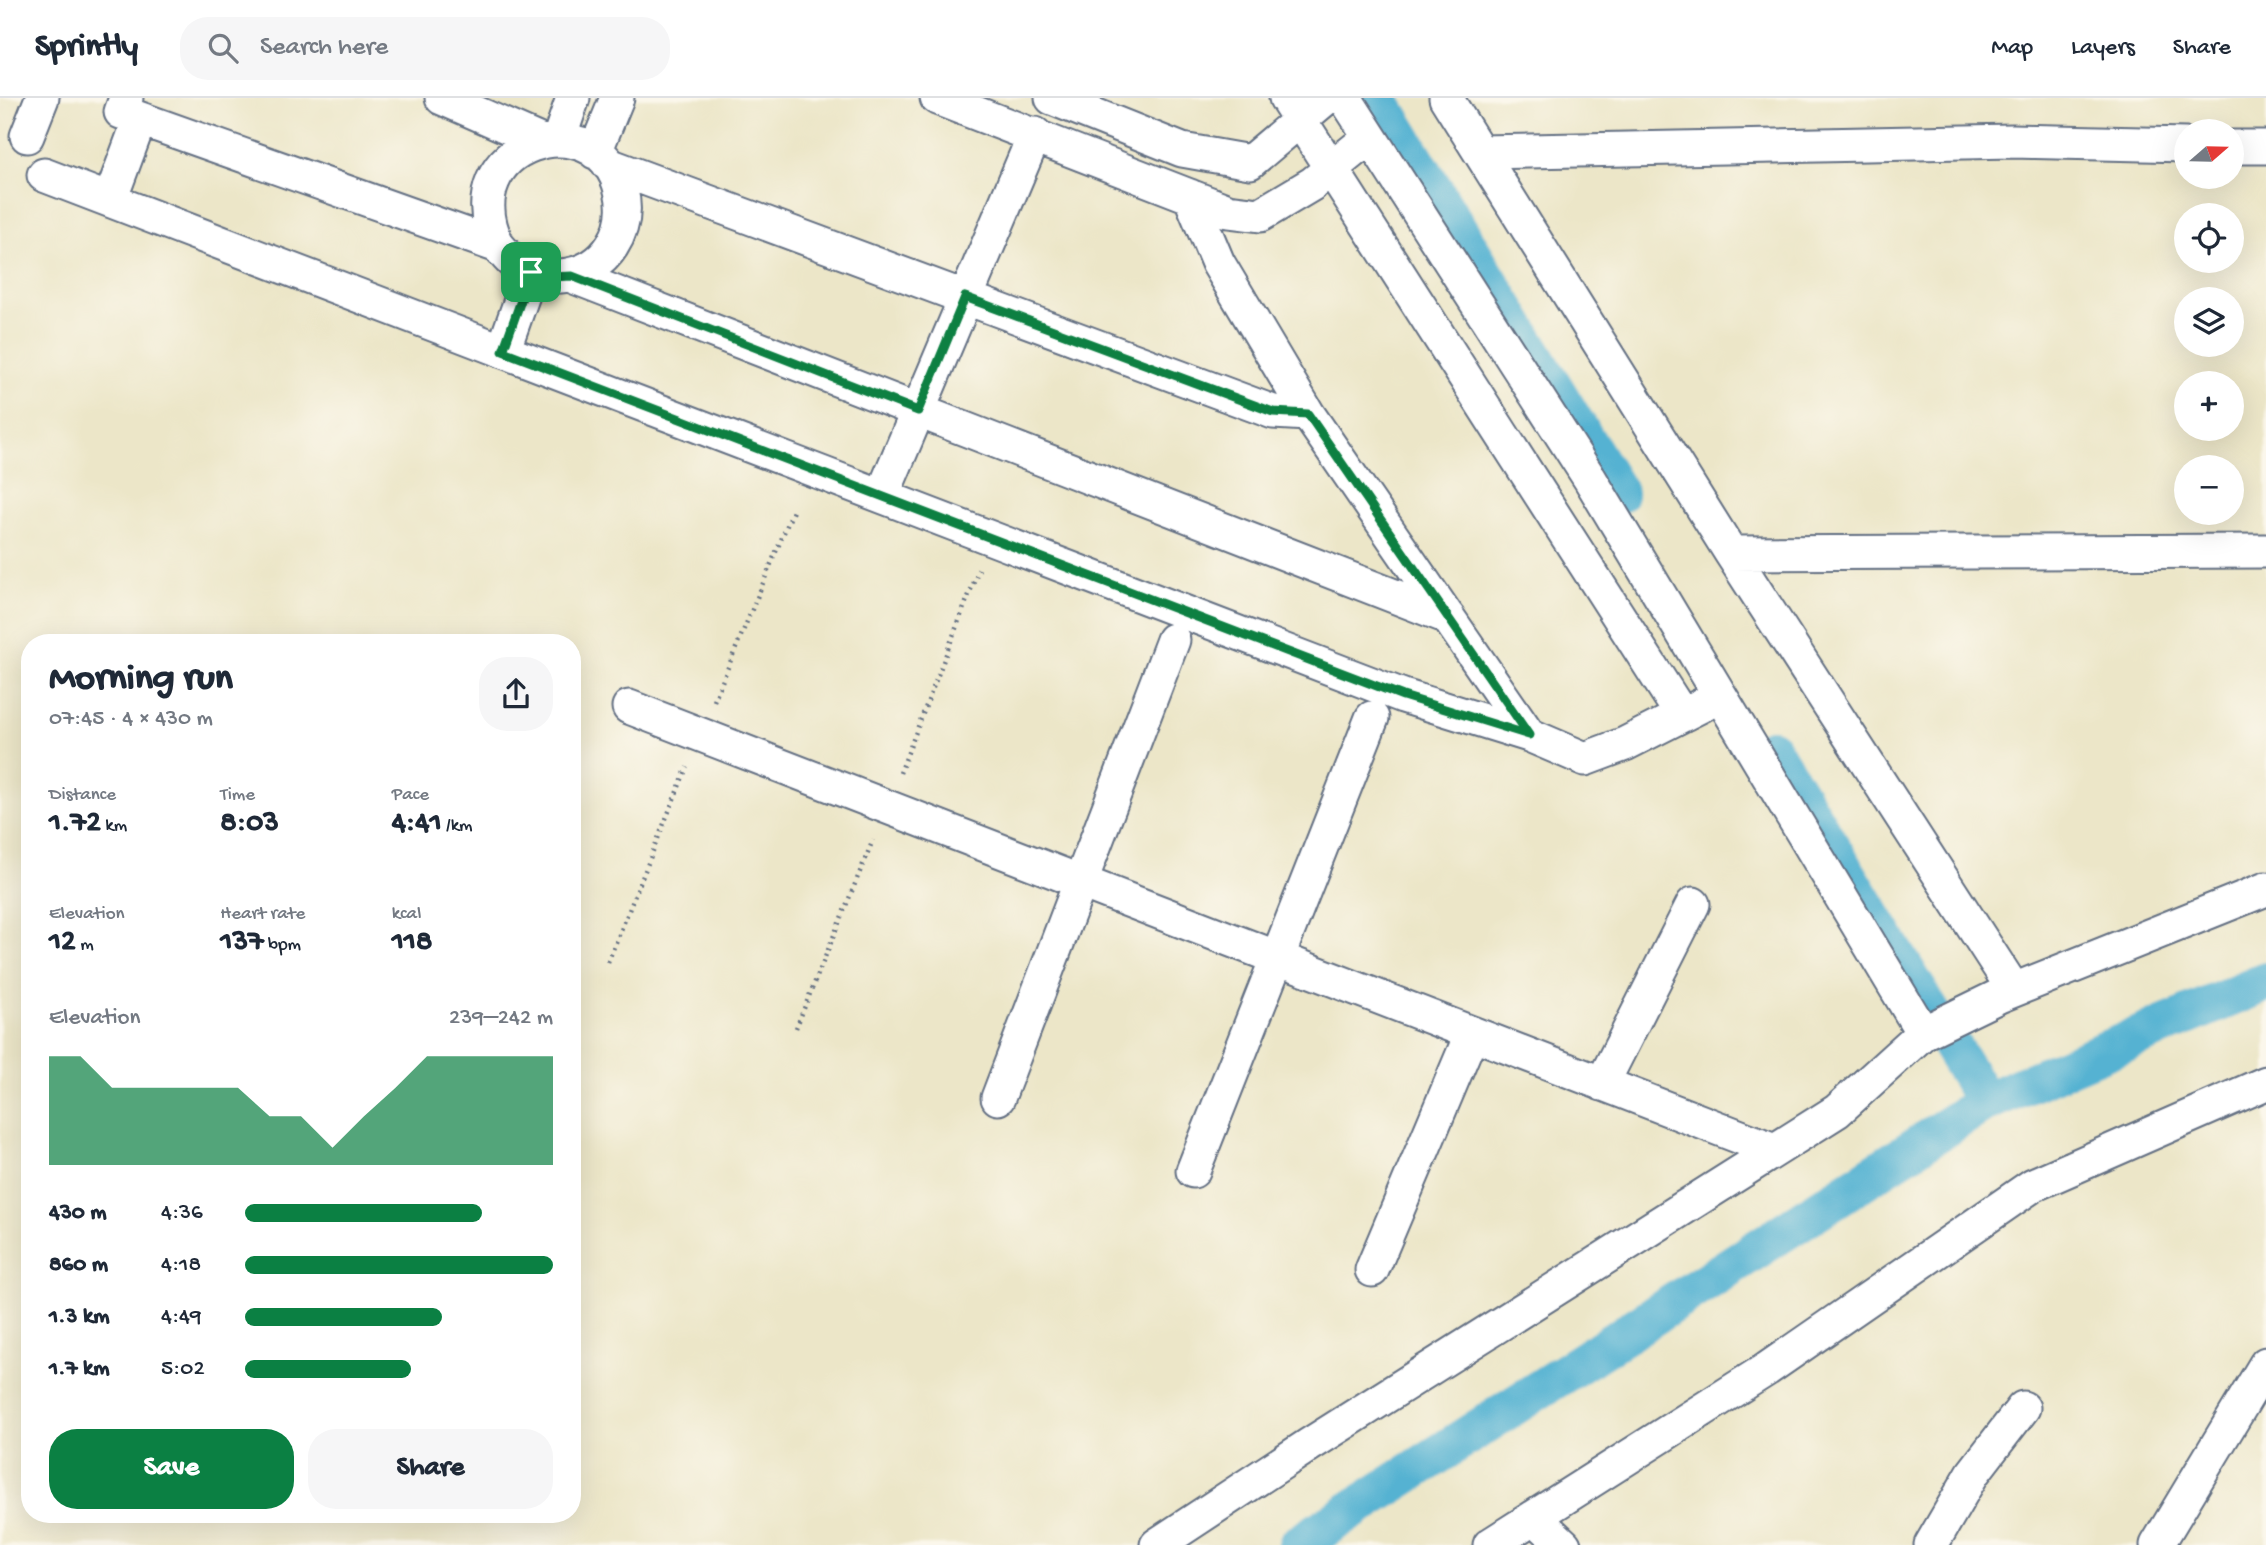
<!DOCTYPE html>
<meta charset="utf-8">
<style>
body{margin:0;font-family:"Gochi Hand",sans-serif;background:#f6f6f7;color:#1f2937;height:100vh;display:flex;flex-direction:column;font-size:26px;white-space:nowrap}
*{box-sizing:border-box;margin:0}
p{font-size:23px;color:#747a83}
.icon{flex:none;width:38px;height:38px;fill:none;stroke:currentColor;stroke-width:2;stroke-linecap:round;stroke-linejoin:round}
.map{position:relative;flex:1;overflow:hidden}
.drawer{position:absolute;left:21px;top:536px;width:560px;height:889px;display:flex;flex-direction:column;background:#fff;border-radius:28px;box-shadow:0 7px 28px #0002}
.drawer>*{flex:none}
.needle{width:46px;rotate:70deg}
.buttons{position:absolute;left:2174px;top:21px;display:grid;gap:14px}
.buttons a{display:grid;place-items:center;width:70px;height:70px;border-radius:50%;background:#fff;box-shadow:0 7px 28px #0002;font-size:35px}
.pin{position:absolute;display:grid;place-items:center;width:60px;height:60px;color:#fff;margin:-30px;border-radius:14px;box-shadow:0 4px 10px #0006}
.round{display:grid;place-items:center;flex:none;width:74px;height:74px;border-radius:28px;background:#f6f6f7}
.overview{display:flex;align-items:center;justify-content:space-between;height:119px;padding:0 28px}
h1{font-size:38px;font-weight:700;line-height:52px}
.figures{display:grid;grid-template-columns:repeat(3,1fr);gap:10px;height:119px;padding:7px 28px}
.figures div{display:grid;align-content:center}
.figures b{font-size:30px;font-weight:700}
.figures small{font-size:19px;font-weight:400}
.figures p{font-size:19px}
.chart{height:196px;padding:14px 28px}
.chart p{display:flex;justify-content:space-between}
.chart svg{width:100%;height:126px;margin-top:7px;fill:#0b8043;opacity:.7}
.action{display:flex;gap:14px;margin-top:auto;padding:14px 28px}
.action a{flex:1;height:80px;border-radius:28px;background:#0b8043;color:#fff;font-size:28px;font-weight:700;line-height:80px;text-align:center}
.action a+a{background:#f6f6f7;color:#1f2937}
ul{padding:0 28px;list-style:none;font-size:23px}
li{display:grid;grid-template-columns:112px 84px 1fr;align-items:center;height:52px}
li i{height:18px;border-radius:9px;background:#0b8043}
header{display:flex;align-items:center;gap:42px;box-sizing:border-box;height:98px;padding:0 35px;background:#fff;border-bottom:2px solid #e0e1e3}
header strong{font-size:33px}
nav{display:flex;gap:38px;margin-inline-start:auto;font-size:24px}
.search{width:490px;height:63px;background:#f6f6f7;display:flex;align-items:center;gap:18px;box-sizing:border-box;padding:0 24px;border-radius:28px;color:#747a83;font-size:26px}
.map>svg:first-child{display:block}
</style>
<header>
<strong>Sprintly</strong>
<div class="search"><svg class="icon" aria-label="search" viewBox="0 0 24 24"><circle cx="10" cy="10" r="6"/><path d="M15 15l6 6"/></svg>Search here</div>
<nav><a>Map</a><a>Layers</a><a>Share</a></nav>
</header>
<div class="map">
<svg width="2266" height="1447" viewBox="0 0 2266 1447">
<rect width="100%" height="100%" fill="#fbf7ec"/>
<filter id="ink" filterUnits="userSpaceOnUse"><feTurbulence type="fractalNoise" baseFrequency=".0143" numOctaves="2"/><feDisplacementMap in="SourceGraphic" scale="14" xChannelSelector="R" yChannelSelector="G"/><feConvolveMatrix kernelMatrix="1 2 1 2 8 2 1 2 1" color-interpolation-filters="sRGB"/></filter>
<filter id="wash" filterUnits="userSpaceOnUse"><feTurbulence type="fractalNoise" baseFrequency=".00686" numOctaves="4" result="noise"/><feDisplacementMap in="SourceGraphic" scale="28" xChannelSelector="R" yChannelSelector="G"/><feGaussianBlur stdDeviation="1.57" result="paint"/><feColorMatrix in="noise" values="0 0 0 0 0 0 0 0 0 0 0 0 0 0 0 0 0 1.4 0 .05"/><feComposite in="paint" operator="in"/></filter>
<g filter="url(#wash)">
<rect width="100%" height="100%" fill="#ece6c8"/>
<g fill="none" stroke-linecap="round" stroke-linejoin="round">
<path stroke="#54b2d2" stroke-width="40" d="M 1378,0 L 1618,396
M 1771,651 L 1985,1004
M 1298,1447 L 1985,1004 L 2266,884"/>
</g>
</g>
<g filter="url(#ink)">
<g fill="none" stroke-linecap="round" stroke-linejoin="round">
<g stroke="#646f83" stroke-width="37">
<path id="minor" d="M 126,0 L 121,14 L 498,148 C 503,153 508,160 513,164 C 544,188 591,181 612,148 C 623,131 626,112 621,92 C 598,0 448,45 498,148
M 442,0 L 540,43
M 937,0 L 1228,113 L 1260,117 L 1312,86 L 1370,39
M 1052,0 L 1182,52 L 1250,64 L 1326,0
M 1286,0 L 1682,617
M 1345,0 L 1590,381 L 1923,935
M 1446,0 L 1731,455 L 2014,892
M 27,38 L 42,0
M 559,41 L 573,0
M 2231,49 L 2266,49
M 595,54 L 617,0
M 1480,54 L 2013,43 L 2186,47
M 609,67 L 1273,314 L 1308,316 L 1218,165 L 1190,98
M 44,77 L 1403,598 L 1529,637 L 1308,316
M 110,102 L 140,21
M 572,178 L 1448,519
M 503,253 L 531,174
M 882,398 L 1035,36
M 1731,455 L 2266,453
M 629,609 L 1774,1052
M 1529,637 L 1585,661 L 1625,646 L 1702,607
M 1602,986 L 1693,806
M 998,1000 L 1173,542
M 1193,1073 L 1372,620
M 1372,1172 L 1472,935
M 1534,1419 L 1564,1447
M 1157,1447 L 1309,1347 L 1837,1013 L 1923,935 L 1999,898 L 2266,791
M 1490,1447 L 1767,1271 L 2033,1087 L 2266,985
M 1931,1447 L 1973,1375 L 2023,1310
M 2157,1447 L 2266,1266"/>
</g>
<path stroke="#646f83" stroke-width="4.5" stroke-dasharray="2 5" stroke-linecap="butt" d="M 714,603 L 793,413
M 900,675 L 979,471
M 608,864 L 687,669
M 796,930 L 873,742"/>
<use href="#minor" stroke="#fff" stroke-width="33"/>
</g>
</g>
<g fill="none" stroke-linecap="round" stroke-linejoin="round" filter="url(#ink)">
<g stroke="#fff" stroke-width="14">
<path id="route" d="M 531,174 L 551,179 L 572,178 L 918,313 L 965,199 L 1273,314 L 1308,316 L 1529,637 L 1403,598 L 503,253 Z"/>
</g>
<use href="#route" stroke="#0b8043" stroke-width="9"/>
</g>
</svg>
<div class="buttons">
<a><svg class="needle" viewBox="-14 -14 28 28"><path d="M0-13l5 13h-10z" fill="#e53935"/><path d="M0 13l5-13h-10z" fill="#747a83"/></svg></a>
<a><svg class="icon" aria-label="locate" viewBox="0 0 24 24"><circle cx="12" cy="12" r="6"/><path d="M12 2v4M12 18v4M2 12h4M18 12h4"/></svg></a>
<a><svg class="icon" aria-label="layers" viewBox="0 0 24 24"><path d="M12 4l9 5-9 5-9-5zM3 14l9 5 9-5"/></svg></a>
<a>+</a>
<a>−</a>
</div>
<div class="pin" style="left:531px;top:174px;background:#1e9e55"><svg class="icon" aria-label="arrive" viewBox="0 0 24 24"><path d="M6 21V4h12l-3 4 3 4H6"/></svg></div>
<section class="drawer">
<div class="overview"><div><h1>Morning run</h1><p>07:45 · 4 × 430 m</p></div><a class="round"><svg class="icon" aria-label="share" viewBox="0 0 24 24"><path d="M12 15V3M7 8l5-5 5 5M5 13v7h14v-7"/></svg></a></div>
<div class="figures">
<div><p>Distance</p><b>1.72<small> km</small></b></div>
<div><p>Time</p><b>8:03</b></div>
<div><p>Pace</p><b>4:41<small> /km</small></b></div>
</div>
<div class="figures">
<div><p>Elevation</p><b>12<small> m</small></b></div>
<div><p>Heart rate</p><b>137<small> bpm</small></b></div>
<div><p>kcal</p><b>118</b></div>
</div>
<div class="chart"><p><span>Elevation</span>239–242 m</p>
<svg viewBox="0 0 160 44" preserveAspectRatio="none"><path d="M0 44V6L10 6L20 17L30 17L40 17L50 17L60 17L70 27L80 27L90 38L100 27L110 17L120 6L130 6L140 6L150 6L160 6V44z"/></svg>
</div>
<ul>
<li><b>430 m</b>4:36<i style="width:77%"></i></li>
<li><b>860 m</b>4:18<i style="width:100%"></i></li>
<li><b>1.3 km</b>4:49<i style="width:64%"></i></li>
<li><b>1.7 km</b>5:02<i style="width:54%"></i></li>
</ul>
<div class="action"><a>Save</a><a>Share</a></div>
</section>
</div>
